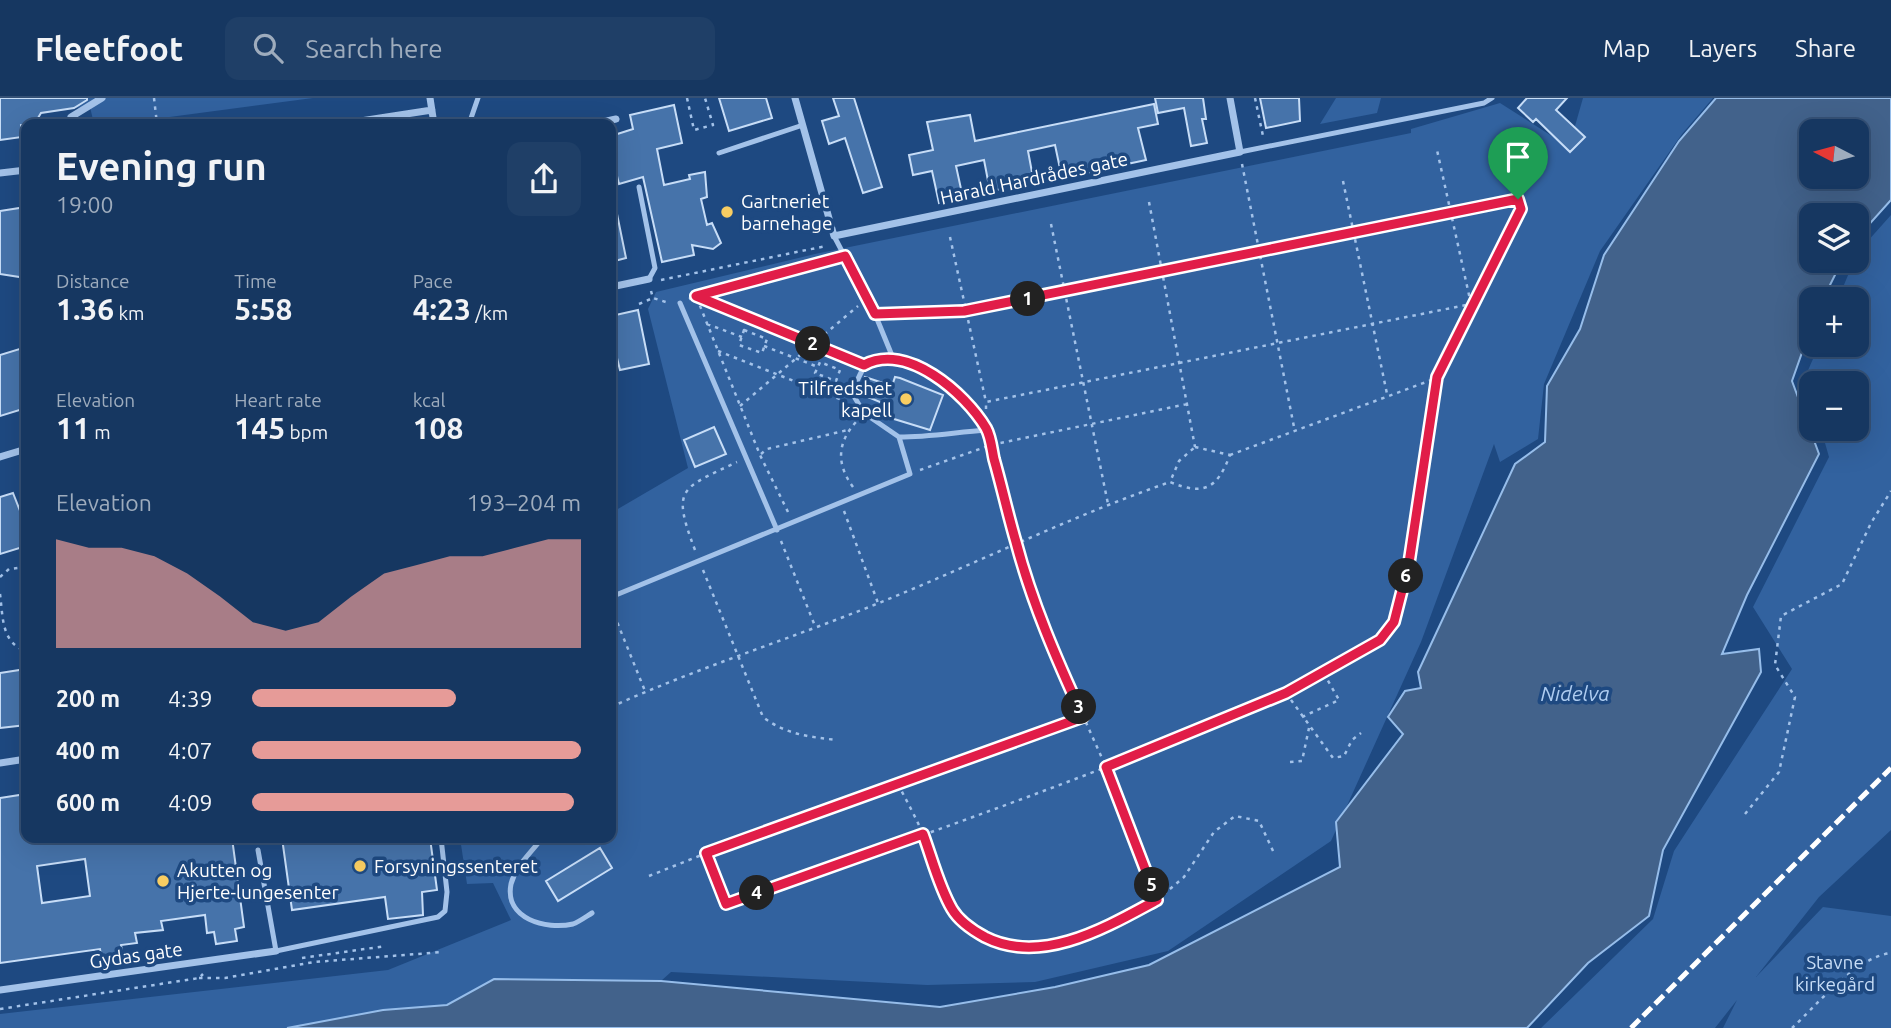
<!DOCTYPE html>
<meta charset="utf-8">
<style>
body{margin:0;font-family:Ubuntu,sans-serif;background:#1f3f67;color:#f1f3f6;height:100vh;display:flex;flex-direction:column;font-size:26px;white-space:nowrap}
*{box-sizing:border-box;margin:0}
p{font-size:23px;color:#9eacbd}
.icon{flex:none;width:38px;height:38px;fill:none;stroke:currentColor;stroke-width:2;stroke-linecap:round;stroke-linejoin:round}
.map{position:relative;flex:1;overflow:hidden}
.details{position:absolute;left:21px;top:21px;width:595px;height:724px;display:flex;flex-direction:column;background:#163761;border-radius:14px;box-shadow:0 7px 28px #0002,0 0 0 2px #355176}
.details>*{flex:none}
.needle{width:46px;rotate:276deg}
.controls{position:absolute;left:1799px;top:21px;display:grid;gap:14px}
.controls a{display:grid;place-items:center;width:70px;height:70px;border-radius:14px;background:#163761;box-shadow:0 7px 28px #0002,0 0 0 2px #355176;font-size:35px}
.pin{position:absolute;display:grid;place-items:center;width:60px;height:60px;color:#fff;margin:-72px -30px;border-radius:50% 50% 50% 0;rotate:-45deg;box-shadow:0 0 7px #0007}
.pin .icon{rotate:45deg}
.km{position:absolute;width:35px;height:35px;margin:-18px;border-radius:50%;background:#222;color:#fff;font-size:19px;line-height:35px;text-align:center}
.round{display:grid;place-items:center;flex:none;width:74px;height:74px;border-radius:14px;background:#1f3f67}
.summary{display:flex;align-items:center;justify-content:space-between;height:119px;padding:0 35px}
h1{font-size:38px;font-weight:700;line-height:52px}
.figures{display:grid;grid-template-columns:repeat(3,1fr);gap:10px;height:119px;padding:7px 35px}
.figures div{display:grid;align-content:center}
.figures b{font-size:30px;font-weight:700}
.figures small{font-size:19px;font-weight:400}
.figures p{font-size:19px}
.chart{height:196px;padding:14px 35px}
.chart p{display:flex;justify-content:space-between}
.chart svg{width:100%;height:126px;margin-top:7px;fill:#e69b98;opacity:.7}
ul{padding:0 35px;list-style:none;font-size:23px}
li{display:grid;grid-template-columns:112px 84px 1fr;align-items:center;height:52px}
li i{height:18px;border-radius:9px;background:#e69b98}
header{display:flex;align-items:center;gap:42px;box-sizing:border-box;height:98px;padding:0 35px;background:#163761;border-bottom:2px solid #355176}
header strong{font-size:33px}
nav{display:flex;gap:38px;margin-inline-start:auto;font-size:24px}
.search{width:490px;height:63px;background:#1f3f67;display:flex;align-items:center;gap:18px;box-sizing:border-box;padding:0 24px;border-radius:14px;color:#9eacbd;font-size:26px}
.map>svg:first-child{display:block}
</style>
<header>
<strong>Fleetfoot</strong>
<div class="search"><svg class="icon" aria-label="search" viewBox="0 0 24 24"><circle cx="10" cy="10" r="6"/><path d="M15 15l6 6"/></svg>Search here</div>
<nav><a>Map</a><a>Layers</a><a>Share</a></nav>
</header>
<div class="map">
<svg width="1891" height="930" viewBox="0 0 1891 930">
<rect width="100%" height="100%" fill="#1e4981"/>
<path fill="#32629f" d="M 71,0 L 313,0 L 117,26 L 94,26 L 90,9 L 72,10 Z
M 1336,0 L 1381,0 L 1377,15 L 1320,26 Z
M 1583,0 L 1713,0 L 1682,36 L 1600,153 L 1544,286 L 1538,341 L 1500,364 L 1494,346 L 1421,544 L 1331,743 L 1168,853 L 1035,884 L 927,887 L 671,874 L 661,883 L 495,881 L 447,907 L 383,912 L 287,930 L 0,930 L 0,916 L 388,872 L 511,822 L 493,785 L 467,786 L 460,740 L 611,740 L 611,415 L 688,370 L 648,211 L 656,194 L 815,156 L 1411,35 L 1411,31 L 1500,5 L 1569,49 Z
M 1891,117 L 1891,732 L 1819,799 L 1756,879 L 1823,809 L 1891,818 L 1891,930 L 1723,930 L 1737,902 L 1715,930 L 1541,930 L 1653,821 L 1674,753 L 1792,571 L 1753,509 L 1829,359 L 1821,331 L 1857,331 L 1857,285 L 1811,285 L 1811,295 L 1806,277 L 1819,247 L 1857,247 L 1857,201 L 1838,201 L 1854,163 L 1857,163 L 1858,154 Z"/>
<path fill="#42628b" stroke="#96bdea" stroke-width="2" fill-rule="evenodd" d="M 1716,0 L 1891,0 L 1891,102 L 1857,140 L 1857,117 L 1811,117 L 1811,163 L 1842,163 L 1823,201 L 1811,201 L 1811,229 L 1792,283 L 1819,356 L 1747,497 L 1722,556 L 1759,551 L 1761,574 L 1663,752 L 1649,818 L 1588,865 L 1527,930 L 287,930 L 383,912 L 447,907 L 494,881 L 661,883 L 940,909 L 1055,889 L 1149,867 L 1340,769 L 1336,724 L 1403,636 L 1388,619 L 1405,593 L 1421,590 L 1418,574 L 1515,366 L 1545,344 L 1547,288 L 1580,231 L 1604,157 L 1679,43 ZM 1811,33 L 1857,33 L 1857,79 L 1811,79 Z"/>
<path fill="#4673aa" stroke="#c7ddf7" stroke-width="2" fill-rule="evenodd" d="M 0,0 L 87,0 L 87,2 L 74,10 L 41,15 L 35,25 L 21,27 L 22,39 L 0,42 Z
M 719,0 L 766,0 L 772,20 L 729,33 Z
M 833,0 L 854,0 L 882,89 L 863,95 L 845,40 L 829,46 L 822,23 L 839,18 Z
M 1155,0 L 1203,0 L 1206,21 L 1202,21 L 1207,45 L 1191,48 L 1184,10 L 1158,15 Z
M 1260,0 L 1299,0 L 1300,23 L 1266,30 Z
M 1527,0 L 1567,0 L 1556,12 L 1585,39 L 1570,54 L 1536,21 L 1533,24 L 1518,10 Z
M 1154,6 L 1158,26 L 1138,30 L 1146,62 L 1062,80 L 1055,47 L 1028,53 L 1034,85 L 990,93 L 984,62 L 956,68 L 963,100 L 939,105 L 932,73 L 913,77 L 909,57 L 933,52 L 927,24 L 970,17 L 975,43 Z
M 674,7 L 682,45 L 657,51 L 664,87 L 690,81 L 689,77 L 705,74 L 707,99 L 701,101 L 707,127 L 712,125 L 721,145 L 713,151 L 692,147 L 694,157 L 662,164 L 643,79 L 619,86 L 611,54 L 611,38 L 633,31 L 630,17 Z
M 26,109 L 26,180 L 0,176 L 0,113 Z
M 617,116 L 626,160 L 611,164 L 611,117 Z
M 638,212 L 649,266 L 620,272 L 617,260 L 611,261 L 611,218 Z
M 26,249 L 26,310 L 0,318 L 0,257 Z
M 865,279 L 892,288 L 895,279 L 900,280 L 943,297 L 930,332 L 881,317 L 885,306 L 858,295 Z
M 714,329 L 726,356 L 695,369 L 684,342 Z
M 13,395 L 26,428 L 26,448 L 0,456 L 0,399 Z
M 26,571 L 26,627 L 0,630 L 0,575 Z
M 26,696 L 26,740 L 232,740 L 244,829 L 235,831 L 237,843 L 216,846 L 214,834 L 207,835 L 205,817 L 161,823 L 163,832 L 135,835 L 137,845 L 121,847 L 123,859 L 102,862 L 100,851 L 0,865 L 0,700 ZM 85,761 L 90,798 L 42,805 L 37,768 Z
M 282,740 L 430,740 L 437,792 L 422,794 L 423,817 L 388,821 L 385,799 L 292,812 Z
M 600,750 L 612,770 L 558,803 L 546,783 Z"/>
<g fill="none" stroke-linecap="round" stroke-linejoin="round">
<path stroke="#a3c2e9" stroke-width="2.5" stroke-dasharray="3.5 5" stroke-linecap="butt" d="M 154,0 L 157,26
M 687,0 L 694,32 L 713,27 L 705,0
M 1255,0 L 1263,38
M 1242,66 L 1295,334
M 1343,83 L 1387,296
M 1149,104 L 1195,349
M 1051,126 L 1108,406
M 950,139 L 986,304
M 661,182 L 826,148
M 651,193 L 653,200 L 669,205
M 689,201 L 706,193 L 834,161
M 639,206 L 653,200
M 887,216 L 964,213 L 1518,101 L 1521,111 L 1437,280
M 707,226 L 742,239
M 744,232 L 767,241 L 762,255 L 739,247 Z
M 764,248 L 818,269 L 820,264 L 840,272 L 836,283 L 815,275 L 818,269
M 718,253 L 842,302
M 740,308 L 858,208
M 986,311 L 986,304 L 1471,206 L 1437,52
M 1195,349 L 1230,357 C 1217,391 1204,398 1170,384 L 1179,363 Z
M 761,356 L 767,351 L 848,332
M 920,372 L 991,347 L 1187,306
M 21,382 L 26,398
M 853,389 C 836,366 837,344 857,323
M 844,413 L 878,505
M 788,414 L 760,357 L 696,198 L 855,263
M 781,443 L 815,528
M 695,452 C 671,389 681,391 737,364
M 703,472 L 763,619 C 785,636 809,639 837,642
M 0,479 L 9,471 L 26,469
M 0,496 C 3,518 1,545 26,553
M 611,509 L 645,593
M 1286,595 L 1333,660 L 1344,658 L 1352,642 L 1361,635
M 611,609 C 697,570 787,542 874,507 C 973,467 1069,419 1170,384
M 1302,619 L 1339,602 L 1323,574
M 1290,664 L 1302,663 L 1309,630
M 898,686 C 907,704 917,721 924,739 C 933,760 941,797 954,814 C 1006,884 1098,834 1157,802 L 1106,669 L 1049,542 L 1016,447 L 990,342
M 1745,716 L 1779,674 L 1795,599 L 1775,567 L 1781,518 L 1842,486 L 1871,425 L 1891,393
M 706,755 L 726,806 C 827,770 1359,593 1394,524 C 1407,498 1411,455 1415,426 C 1423,377 1430,328 1437,280 L 1230,357
M 649,778 L 744,740 L 1084,619
M 1157,802 L 1184,779 L 1214,734 L 1235,718 L 1259,723 L 1274,755
M 302,860 L 386,848
M 199,880 L 225,880 L 314,864 L 443,854
M 0,911 L 199,880 L 203,876
M 1792,930 C 1817,907 1856,859 1891,855"/>
<path stroke="#a3c2e9" stroke-width="5" d="M 221,26 L 242,23
M 469,26 L 478,0
M 1240,54 L 1484,5 L 1492,0
M 719,55 L 803,27
M 639,89 L 655,170 L 649,181
M 834,138 L 875,216 L 893,260 C 943,278 954,292 987,332 C 957,334 929,339 899,339
M 680,205 L 777,432
M 611,499 L 910,376 L 899,339 L 864,315 L 852,295 C 863,270 863,260 893,260
M 542,740 C 531,755 516,767 511,786 C 504,821 546,832 573,826 C 579,824 587,818 592,815
M 258,752 L 276,853 L 438,819 L 445,813 L 447,794 L 441,740"/>
<path stroke="#a3c2e9" stroke-width="7" d="M 430,0 L 434,26
M 795,0 L 834,138 L 1240,54 L 1230,0
M 71,19 L 102,0
M 341,26 L 432,12
M 593,26 L 616,21
M 0,75 L 26,72
M 611,189 L 649,181
M 0,359 L 26,351
M 0,665 L 26,661
M 0,892 L 276,853"/>
<path stroke="#fff" stroke-width="5" stroke-dasharray="12 5" stroke-linecap="butt" d="M 1631,930 L 1891,670"/>
</g>
<g fill="none" stroke-linecap="round" stroke-linejoin="round">
<g stroke="#fff" stroke-width="14">
<path id="route" d="M 1518,101 L 1521,111 L 1437,279 L 1409,465 L 1394,524 L 1380,542 L 1286,595 L 1106,669 L 1157,802 C 1107,829 1042,868 985,839 C 974,833 959,823 952,811 C 939,789 932,760 923,736 L 726,806 L 706,755 L 1083,619 C 1057,562 1032,505 1016,444 C 1008,417 1002,389 994,361 C 992,352 991,339 986,330 C 965,295 907,244 864,267 L 696,198 L 845,158 L 875,216 L 964,213 Z"/>
</g>
<use href="#route" stroke="#e11d48" stroke-width="9"/>
</g>
<g fill="#f8cd62" stroke="#1e4981" stroke-width="2.5">
<circle cx="727" cy="114" r="7"/>
<circle cx="906" cy="301" r="7"/>
<circle cx="360" cy="768" r="7"/>
<circle cx="163" cy="783" r="7"/>
</g>
<g text-anchor="middle" stroke-width="7" stroke-linejoin="round" paint-order="stroke">
<g font-size="19" fill="#fff" stroke="#1e4981">
<text transform="translate(1034 80) rotate(-12)" y="7">Harald Hardrådes gate</text>
<text transform="translate(136 857) rotate(-8)" y="7">Gydas gate</text>
</g>
<g font-size="19" fill="#fff" stroke="#1e4981" text-anchor="start">
<text x="741" y="110">Gartneriet<tspan x="741" dy="22">barnehage</tspan></text>
<text x="892" y="297" text-anchor="end">Tilfredshet<tspan x="892" dy="22">kapell</tspan></text>
<text x="374" y="775">Forsyningssenteret</text>
<text x="177" y="779">Akutten og<tspan x="177" dy="22">Hjerte-lungesenter</tspan></text>
</g>
<g font-size="19" fill="#c7ddf7" stroke="#1e4981">
<text x="1835" y="871">Stavne<tspan x="1835" dy="22">kirkegård</tspan></text>
</g>
<g font-size="21" font-style="italic" fill="#aeccf0" stroke="#1e4981">
<text x="1575" y="603">Nidelva</text>
</g>
</g>
</svg>
<div class="controls">
<a><svg class="needle" viewBox="-14 -14 28 28"><path d="M0-13l5 13h-10z" fill="#e53935"/><path d="M0 13l5-13h-10z" fill="#9eacbd"/></svg></a>
<a><svg class="icon" aria-label="layers" viewBox="0 0 24 24"><path d="M12 4l9 5-9 5-9-5zM3 14l9 5 9-5"/></svg></a>
<a>+</a>
<a>−</a>
</div>
<div class="pin" style="left:1518px;top:101px;background:#1e9e55"><svg class="icon" aria-label="arrive" viewBox="0 0 24 24"><path d="M6 21V4h12l-3 4 3 4H6"/></svg></div>
<b class="km" style="left:1028px;top:201px">1</b>
<b class="km" style="left:813px;top:246px">2</b>
<b class="km" style="left:1079px;top:609px">3</b>
<b class="km" style="left:757px;top:795px">4</b>
<b class="km" style="left:1152px;top:787px">5</b>
<b class="km" style="left:1406px;top:478px">6</b>
<section class="details">
<div class="summary"><div><h1>Evening run</h1><p>19:00</p></div><a class="round"><svg class="icon" aria-label="share" viewBox="0 0 24 24"><path d="M12 15V3M7 8l5-5 5 5M5 13v7h14v-7"/></svg></a></div>
<div class="figures">
<div><p>Distance</p><b>1.36<small> km</small></b></div>
<div><p>Time</p><b>5:58</b></div>
<div><p>Pace</p><b>4:23<small> /km</small></b></div>
</div>
<div class="figures">
<div><p>Elevation</p><b>11<small> m</small></b></div>
<div><p>Heart rate</p><b>145<small> bpm</small></b></div>
<div><p>kcal</p><b>108</b></div>
</div>
<div class="chart"><p><span>Elevation</span>193–204 m</p>
<svg viewBox="0 0 160 44" preserveAspectRatio="none"><path d="M0 44V6L10 9L20 9L30 12L40 18L50 26L60 35L70 38L80 35L90 26L100 18L110 15L120 12L130 12L140 9L150 6L160 6V44z"/></svg>
</div>
<ul>
<li><b>200 m</b>4:39<i style="width:62%"></i></li>
<li><b>400 m</b>4:07<i style="width:100%"></i></li>
<li><b>600 m</b>4:09<i style="width:98%"></i></li>
</ul>
</section>
</div>
